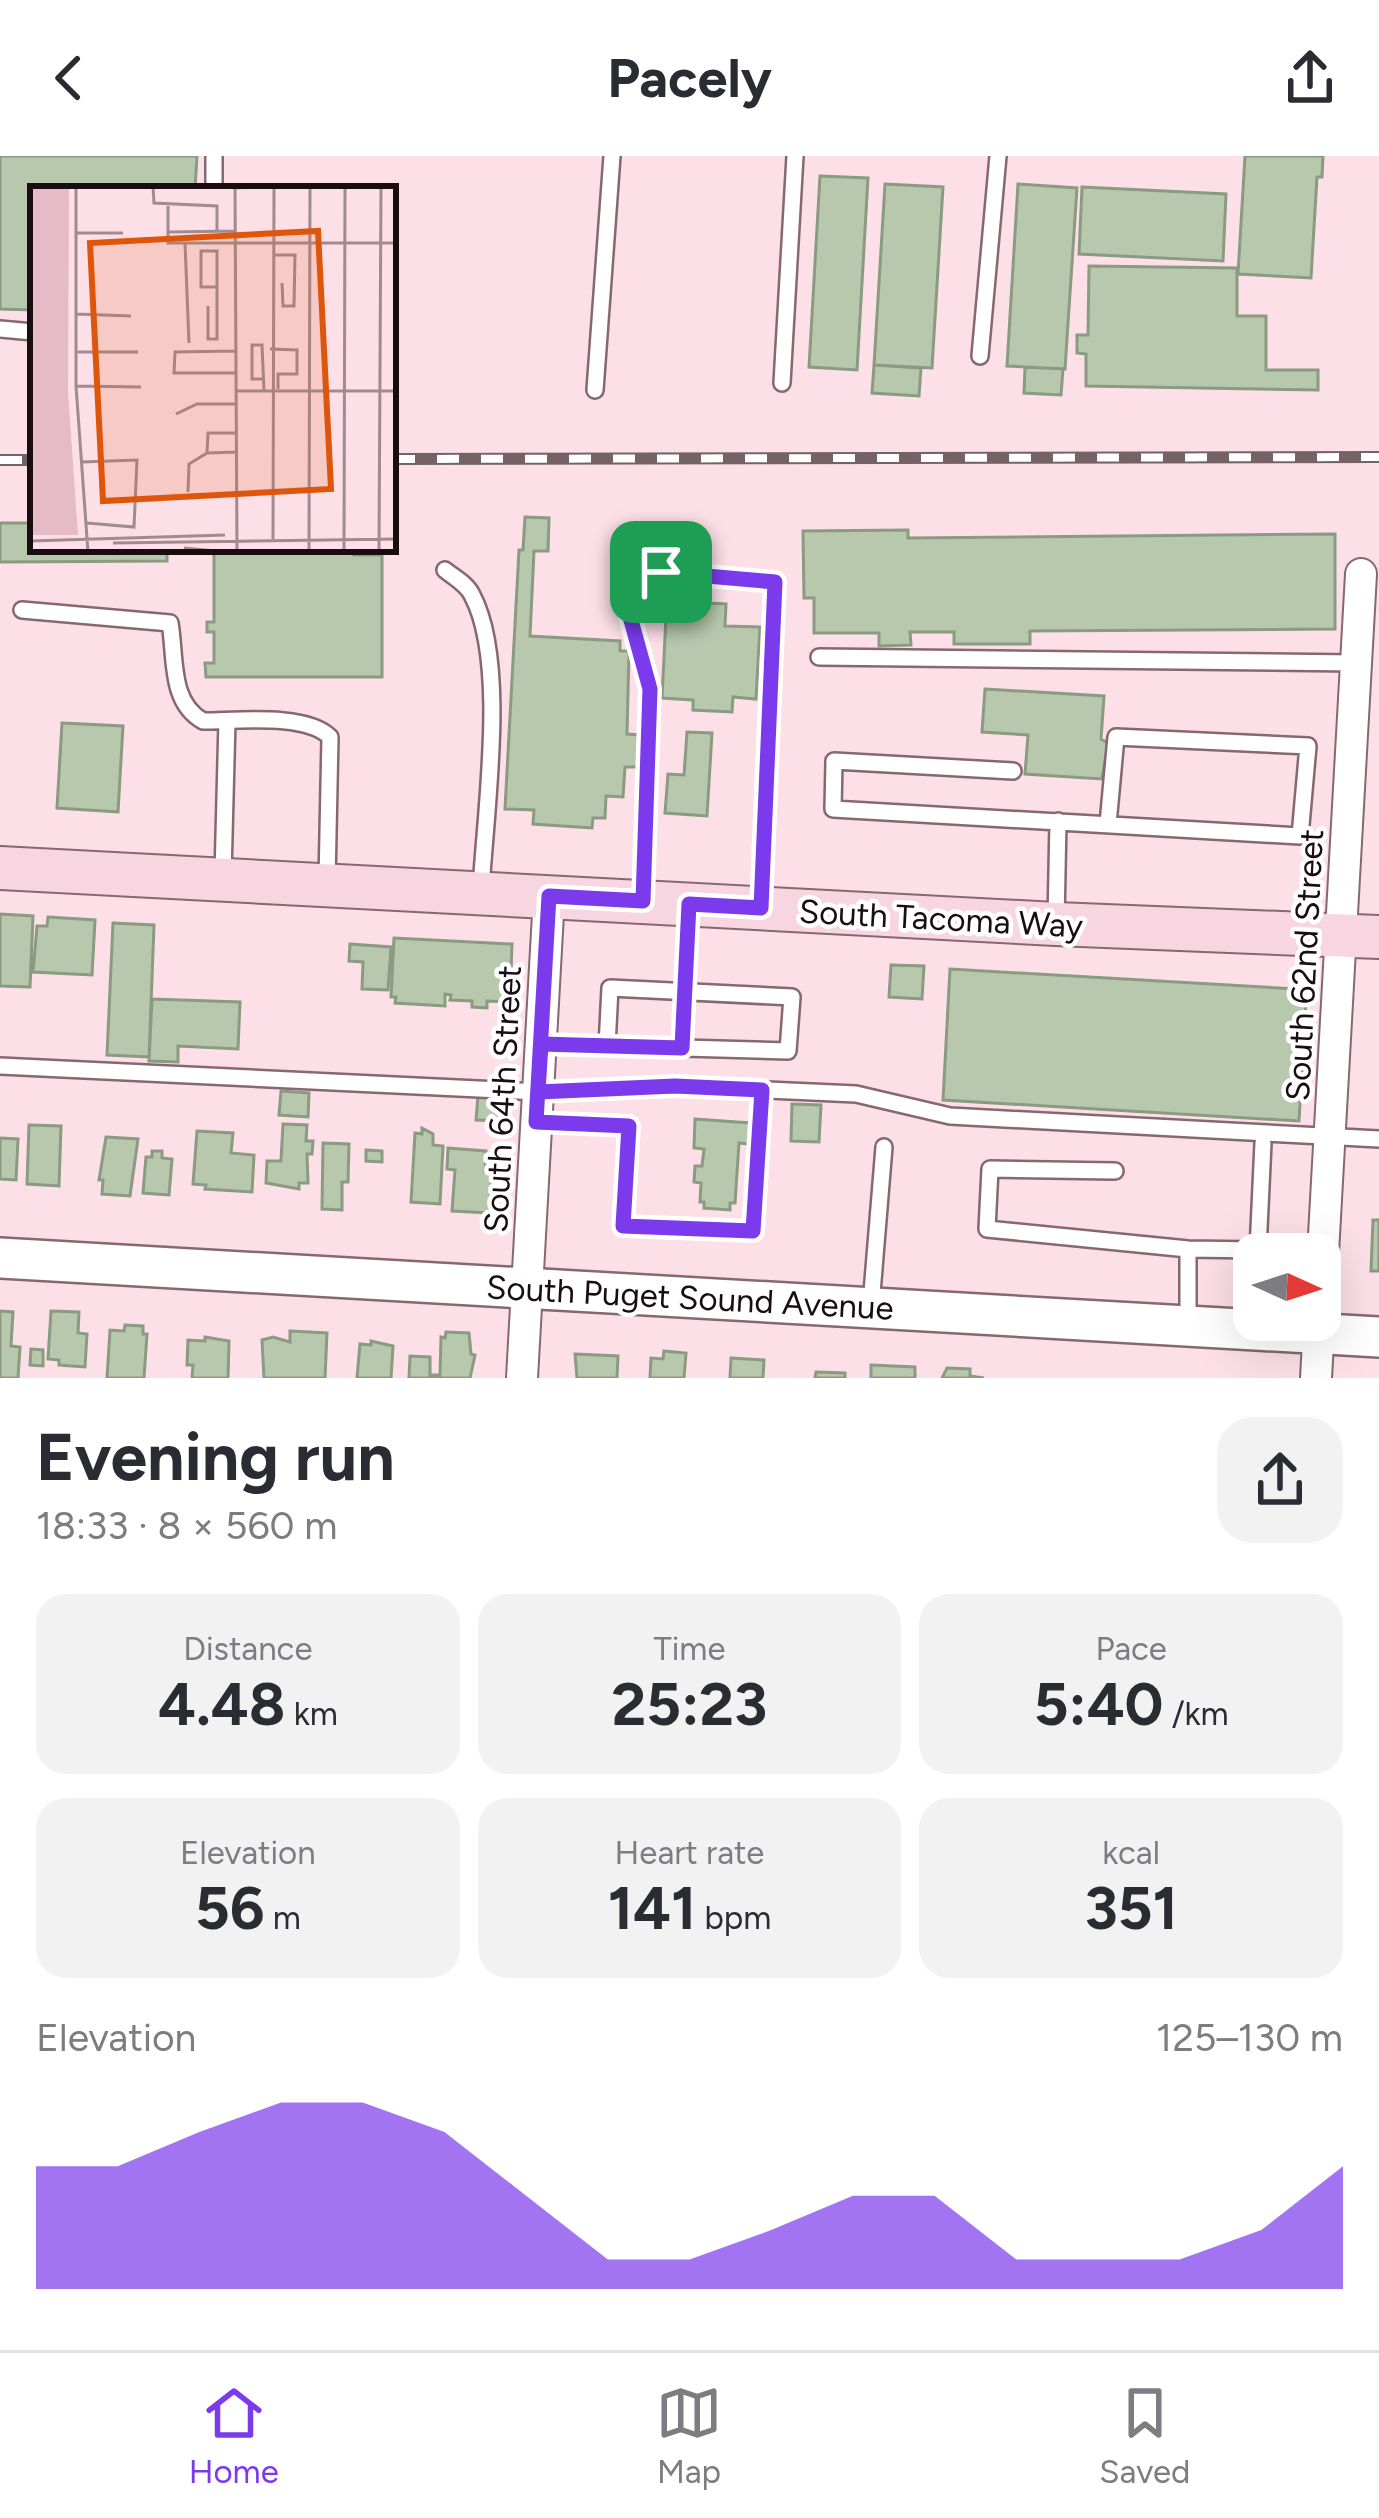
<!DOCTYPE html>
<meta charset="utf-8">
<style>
body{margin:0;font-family:Figtree,sans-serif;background:#f2f2f3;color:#2b2b33;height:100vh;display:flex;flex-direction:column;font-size:45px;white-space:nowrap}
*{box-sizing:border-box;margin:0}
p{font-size:39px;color:#7c7c81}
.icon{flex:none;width:66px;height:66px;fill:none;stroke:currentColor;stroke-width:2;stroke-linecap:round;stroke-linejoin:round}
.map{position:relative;height:1222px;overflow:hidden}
.details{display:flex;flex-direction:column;background:#fff;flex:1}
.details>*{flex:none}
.needle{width:78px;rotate:93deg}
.tools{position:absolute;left:1233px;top:1077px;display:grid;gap:24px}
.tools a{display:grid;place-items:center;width:108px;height:108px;border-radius:24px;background:#fff;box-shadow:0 12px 48px #0002;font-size:60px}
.pin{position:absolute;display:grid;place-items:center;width:102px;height:102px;color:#fff;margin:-51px;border-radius:24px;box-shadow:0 6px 18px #0006}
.round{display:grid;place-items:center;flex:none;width:126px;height:126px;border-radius:36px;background:#f2f2f3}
.summary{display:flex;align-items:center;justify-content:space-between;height:204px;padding:0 36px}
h1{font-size:66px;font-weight:700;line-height:90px}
.stats{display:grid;grid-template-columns:repeat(3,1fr);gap:18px;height:204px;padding:12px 36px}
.stats div{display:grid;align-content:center;border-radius:30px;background:#f2f2f3;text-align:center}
.stats b{font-size:60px;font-weight:700}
.stats small{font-size:33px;font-weight:400}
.stats p{font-size:33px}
.chart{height:336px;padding:24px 36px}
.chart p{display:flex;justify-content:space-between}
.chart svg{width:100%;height:216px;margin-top:12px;fill:#7c3aed;opacity:.7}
header{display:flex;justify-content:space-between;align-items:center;height:156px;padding:0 36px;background:#fff;font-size:54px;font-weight:700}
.tabs{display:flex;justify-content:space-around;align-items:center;height:168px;border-top:3px solid #e1e1e2;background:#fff;font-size:33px;color:#7c7c81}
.tabs a{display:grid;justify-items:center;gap:6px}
.tabs .selected{color:#7c3aed}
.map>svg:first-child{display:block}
</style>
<header><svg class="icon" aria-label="back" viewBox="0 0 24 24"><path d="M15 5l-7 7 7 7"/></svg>Pacely<svg class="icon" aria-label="share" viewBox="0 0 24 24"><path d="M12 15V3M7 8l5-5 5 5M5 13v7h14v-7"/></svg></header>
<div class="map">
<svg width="1379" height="1222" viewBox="0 0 1379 1222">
<rect width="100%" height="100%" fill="#fcdfe7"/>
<path fill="#b7c8ad" stroke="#8b9b81" stroke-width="3" d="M 0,0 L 197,0 L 195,33 L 33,33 L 33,154 L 0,153 Z
M 1245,0 L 1323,0 L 1322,21 L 1317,21 L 1311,122 L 1238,118 Z
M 820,20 L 868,22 L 857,214 L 809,211 Z
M 885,28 L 943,31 L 932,212 L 874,209 Z
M 1018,28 L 1077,32 L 1065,213 L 1007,210 Z
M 1082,31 L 1226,38 L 1223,105 L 1079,98 Z
M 1089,110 L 1237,112 L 1237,160 L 1266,160 L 1266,214 L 1318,214 L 1318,234 L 1086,230 L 1086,198 L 1077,197 L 1077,179 L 1088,179 Z
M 874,209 L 921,212 L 919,240 L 872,237 Z
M 1025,211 L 1063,213 L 1061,239 L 1024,237 Z
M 525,361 L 549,362 L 548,395 L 534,395 L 530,480 L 620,485 L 620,495 L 629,495 L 627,578 L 641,579 L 639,611 L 625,611 L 623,641 L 606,640 L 605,662 L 593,662 L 592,672 L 533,668 L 534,654 L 505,653 L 519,394 L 523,394 Z
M 0,367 L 33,367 L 33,393 L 167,393 L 167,405 L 0,406 Z
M 908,374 L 908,382 L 1335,378 L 1335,473 L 1030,475 L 1030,488 L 954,488 L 954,476 L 910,476 L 911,489 L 879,490 L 879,477 L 814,477 L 814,442 L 804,442 L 803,375 Z
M 214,393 L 354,393 L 354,399 L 382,399 L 382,521 L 206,521 L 205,507 L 214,507 L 214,476 L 207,476 L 207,466 L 214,466 Z
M 667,440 L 710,442 L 709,447 L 726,448 L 725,470 L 760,471 L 756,543 L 733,541 L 732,556 L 693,554 L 693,544 L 662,542 Z
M 985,533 L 1104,540 L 1101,583 L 1108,587 L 1102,623 L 1025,618 L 1028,579 L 982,576 Z
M 62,567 L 123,570 L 118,656 L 57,652 Z
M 687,576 L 712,577 L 707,660 L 665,657 L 668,618 L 684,619 Z
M 0,758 L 33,760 L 30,831 L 0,830 Z
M 48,761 L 95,764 L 92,819 L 33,816 L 37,770 L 47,770 Z
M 113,767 L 154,769 L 149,901 L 107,899 Z
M 394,782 L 512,788 L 510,846 L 487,845 L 487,852 L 472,851 L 472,845 L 450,844 L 451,839 L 445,838 L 445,850 L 395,847 L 396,841 L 391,841 Z
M 350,788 L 391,791 L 388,834 L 362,833 L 363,806 L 349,805 Z
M 891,809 L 924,810 L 922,843 L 889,841 Z
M 950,813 L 1296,833 L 1306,845 L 1299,965 L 943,944 Z
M 152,843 L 240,846 L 238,893 L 178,890 L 178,906 L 149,905 Z
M 281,935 L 309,937 L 308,961 L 279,959 Z
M 478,940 L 504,941 L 503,965 L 476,964 Z
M 792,948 L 821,949 L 819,986 L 791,985 Z
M 695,963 L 750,967 L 749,988 L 739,987 L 735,1047 L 730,1047 L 730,1054 L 704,1052 L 704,1046 L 700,1046 L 701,1027 L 694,1026 L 695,1010 L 702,1010 L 704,993 L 694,992 Z
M 283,968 L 307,969 L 306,985 L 313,985 L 312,998 L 307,998 L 308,1027 L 299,1027 L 299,1033 L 266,1027 L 267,1005 L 281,1005 Z
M 29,969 L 61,970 L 59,1030 L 27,1028 Z
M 422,972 L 433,978 L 433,989 L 443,990 L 440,1048 L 411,1046 L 415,977 L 422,978 Z
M 197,975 L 233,977 L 231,997 L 254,999 L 252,1036 L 205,1033 L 206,1029 L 193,1028 Z
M 106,981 L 138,983 L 130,1040 L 102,1038 L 103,1024 L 99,1024 Z
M 0,982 L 18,983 L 16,1024 L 0,1023 Z
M 323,987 L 349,988 L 348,1026 L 342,1026 L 342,1054 L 322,1053 Z
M 448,992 L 486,995 L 485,1016 L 492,1016 L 489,1057 L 452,1055 L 455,1014 L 447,1013 Z
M 366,994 L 382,995 L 382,1006 L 366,1005 Z
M 152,995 L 162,995 L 162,1002 L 172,1003 L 169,1039 L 143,1037 L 146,1001 L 152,1001 Z
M 1373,1064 L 1379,1064 L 1379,1115 L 1371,1115 Z
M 0,1155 L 13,1156 L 11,1190 L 20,1191 L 18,1222 L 0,1222 Z
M 51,1155 L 79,1156 L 78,1177 L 87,1178 L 85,1211 L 59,1209 L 59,1204 L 48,1203 Z
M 125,1169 L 143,1170 L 143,1178 L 147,1178 L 144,1222 L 107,1222 L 110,1174 L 124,1175 Z
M 290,1175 L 327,1177 L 325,1222 L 264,1222 L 262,1184 L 273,1181 L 290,1186 Z
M 446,1176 L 469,1177 L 471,1198 L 475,1199 L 470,1222 L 409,1222 L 410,1200 L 430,1201 L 430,1219 L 440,1219 L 441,1181 L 445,1182 Z
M 205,1181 L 229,1185 L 228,1222 L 192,1222 L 193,1209 L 187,1209 L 188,1184 L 205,1185 Z
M 371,1185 L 393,1190 L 391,1222 L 357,1222 L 360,1188 L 371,1189 Z
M 31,1193 L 43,1194 L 43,1210 L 30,1209 Z
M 664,1195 L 686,1197 L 684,1222 L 650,1222 L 651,1202 L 663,1203 Z
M 575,1198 L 618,1200 L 617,1222 L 577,1222 Z
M 731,1202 L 764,1204 L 763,1222 L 730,1222 Z
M 871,1209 L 915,1211 L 915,1222 L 871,1222 Z
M 947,1212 L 970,1213 L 970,1220 L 984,1222 L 942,1222 Z
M 816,1216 L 845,1217 L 845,1222 L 815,1222 Z"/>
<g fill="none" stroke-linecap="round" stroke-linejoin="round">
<g stroke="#866871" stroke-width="20">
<path id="service" d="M 214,33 L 214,0
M 0,173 L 33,176
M 980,200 L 998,0
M 782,227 L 795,0
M 595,234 L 612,0
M 445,414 C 455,422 467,428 472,439 C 508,506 485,656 481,734
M 22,454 L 170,467 C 176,501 169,546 203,565 C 237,565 306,557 330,581 L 327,725
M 819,501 L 1356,507
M 1013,615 L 834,605 L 833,653 L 1300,680 L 1308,590 L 1116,581 L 1108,668
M 223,718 L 227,565
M 643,744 L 650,533 L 629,457 L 632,431 L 661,416 L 775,426 L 761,749
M 1056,765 L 1058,665
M 541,888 L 788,895 L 792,841 L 610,832 L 607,890
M 682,892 L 689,751
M 0,910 L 539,936 L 675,930 L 856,938 L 950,960 L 1379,983
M 537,966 L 629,970 L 624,1070 L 753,1075 L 762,934
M 1115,1015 L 990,1013 L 987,1073 L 1188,1093 L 1258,1094 L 1263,987
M 871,1149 L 884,991
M 1188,1168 L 1188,1093"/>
</g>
<g stroke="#866871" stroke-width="34">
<path id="minor" d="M 522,1222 L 549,740
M 1316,1222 L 1361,418"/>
</g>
<g stroke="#866871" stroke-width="44">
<path id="tertiary" d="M 0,1102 L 1379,1181"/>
</g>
<g stroke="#866871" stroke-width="46">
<path id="secondary" d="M 0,712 L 1056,768 L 1379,781"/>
</g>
<use href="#service" stroke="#fff" stroke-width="15"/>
<use href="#minor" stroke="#fff" stroke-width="30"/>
<use href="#tertiary" stroke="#fff" stroke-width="39"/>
<use href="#secondary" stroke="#f7d6e2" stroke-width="42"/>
<g stroke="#756267" stroke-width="12">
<path id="rail" d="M 393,303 L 1379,301
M 0,304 L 33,304"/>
</g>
<use href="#rail" stroke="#fff" stroke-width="8" stroke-dasharray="22" stroke-linecap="butt"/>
</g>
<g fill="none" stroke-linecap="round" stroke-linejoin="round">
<g stroke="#fff" stroke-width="24">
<path id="route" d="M 661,416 L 632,431 L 629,457 L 650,533 L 643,745 L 549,740 L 536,966 L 629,970 L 623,1070 L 753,1075 L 762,934 L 675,930 L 538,936 L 541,888 L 682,892 L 689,748 L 761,752 L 775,426 L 661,416"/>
</g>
<use href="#route" stroke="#7c3aed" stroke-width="15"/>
</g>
<g text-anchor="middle" stroke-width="9" stroke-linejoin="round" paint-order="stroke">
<g font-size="33" fill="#190d11" stroke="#fff">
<text transform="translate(941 762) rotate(3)" y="12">South Tacoma Way</text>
<text transform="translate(1304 809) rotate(-87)" y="12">South 62nd Street</text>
<text transform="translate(502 943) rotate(-87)" y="12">South 64th Street</text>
<text transform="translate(690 1141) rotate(3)" y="12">South Puget Sound Avenue</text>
</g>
</g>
<g transform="translate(30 30)">
<rect width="366" height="366" fill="#fcdfe7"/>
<path d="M 0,0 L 39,0 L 38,206 L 48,349 L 0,349 Z" fill="#e6bbc8"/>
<path fill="none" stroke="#a18b91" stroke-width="3" d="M 46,0 L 46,200 L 58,366M 123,0 L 124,17 L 187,20 L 187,45M 205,0 L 207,366M 205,2 L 242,0M 138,20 L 138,57 L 366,57M 138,46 L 206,45M 46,47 L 93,47M 155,57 L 159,157M 245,69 L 265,69 L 264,120 L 253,120 L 252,97M 178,120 L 178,153 L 187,153 L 187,65 L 171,65 L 171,101 L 187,101M 46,128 L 101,130M 240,163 L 267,164 L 267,188 L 248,188 L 248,203M 46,166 L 108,166M 206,187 L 144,187 L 145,166 L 206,165M 233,193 L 222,193 L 222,159 L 232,159 L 234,205M 46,200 L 111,201M 206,205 L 366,205M 146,228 L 167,218 L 206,218M 177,267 L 178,247 L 206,247M 52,276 L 107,274 L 104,341 L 57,337M 158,306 L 159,278 L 177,267 L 206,266M 243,353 L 244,0M 0,355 L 195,349M 83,357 L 366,353M 154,362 L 197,366M 279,366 L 280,0M 314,366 L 315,0M 349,366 L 351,0"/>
<path fill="#de550c" fill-opacity="0.15" stroke="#de550c" stroke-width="6" d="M 288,45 L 301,303 L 73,315 L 60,57 Z"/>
<rect width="366" height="366" fill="none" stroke="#190d11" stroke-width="6"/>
</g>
</svg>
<div class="tools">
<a><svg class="needle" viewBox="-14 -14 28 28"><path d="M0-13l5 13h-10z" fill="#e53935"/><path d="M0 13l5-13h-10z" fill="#7c7c81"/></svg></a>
</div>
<div class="pin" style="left:661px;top:416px;background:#1e9e55"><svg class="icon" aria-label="arrive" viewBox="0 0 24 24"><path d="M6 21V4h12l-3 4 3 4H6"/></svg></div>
</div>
<section class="details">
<div class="summary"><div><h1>Evening run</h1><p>18:33 · 8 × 560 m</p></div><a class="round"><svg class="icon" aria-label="share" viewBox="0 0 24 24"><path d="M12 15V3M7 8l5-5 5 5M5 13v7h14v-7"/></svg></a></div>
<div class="stats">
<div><p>Distance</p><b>4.48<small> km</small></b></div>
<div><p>Time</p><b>25:23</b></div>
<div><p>Pace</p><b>5:40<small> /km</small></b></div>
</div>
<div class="stats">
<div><p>Elevation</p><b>56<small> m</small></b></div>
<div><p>Heart rate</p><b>141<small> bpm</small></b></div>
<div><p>kcal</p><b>351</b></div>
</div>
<div class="chart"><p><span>Elevation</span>125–130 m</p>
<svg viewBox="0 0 160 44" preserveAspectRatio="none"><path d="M0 44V19L10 19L20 12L30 6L40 6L50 12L60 25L70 38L80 38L90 32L100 25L110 25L120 38L130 38L140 38L150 32L160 19V44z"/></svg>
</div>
</section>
<nav class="tabs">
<a class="selected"><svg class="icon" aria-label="home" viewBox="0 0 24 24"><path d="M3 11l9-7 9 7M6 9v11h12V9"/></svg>Home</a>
<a><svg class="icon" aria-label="map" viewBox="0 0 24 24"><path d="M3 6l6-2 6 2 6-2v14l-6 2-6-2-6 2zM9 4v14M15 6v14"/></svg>Map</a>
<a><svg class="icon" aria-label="saved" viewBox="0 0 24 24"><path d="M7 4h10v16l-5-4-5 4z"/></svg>Saved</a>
</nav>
